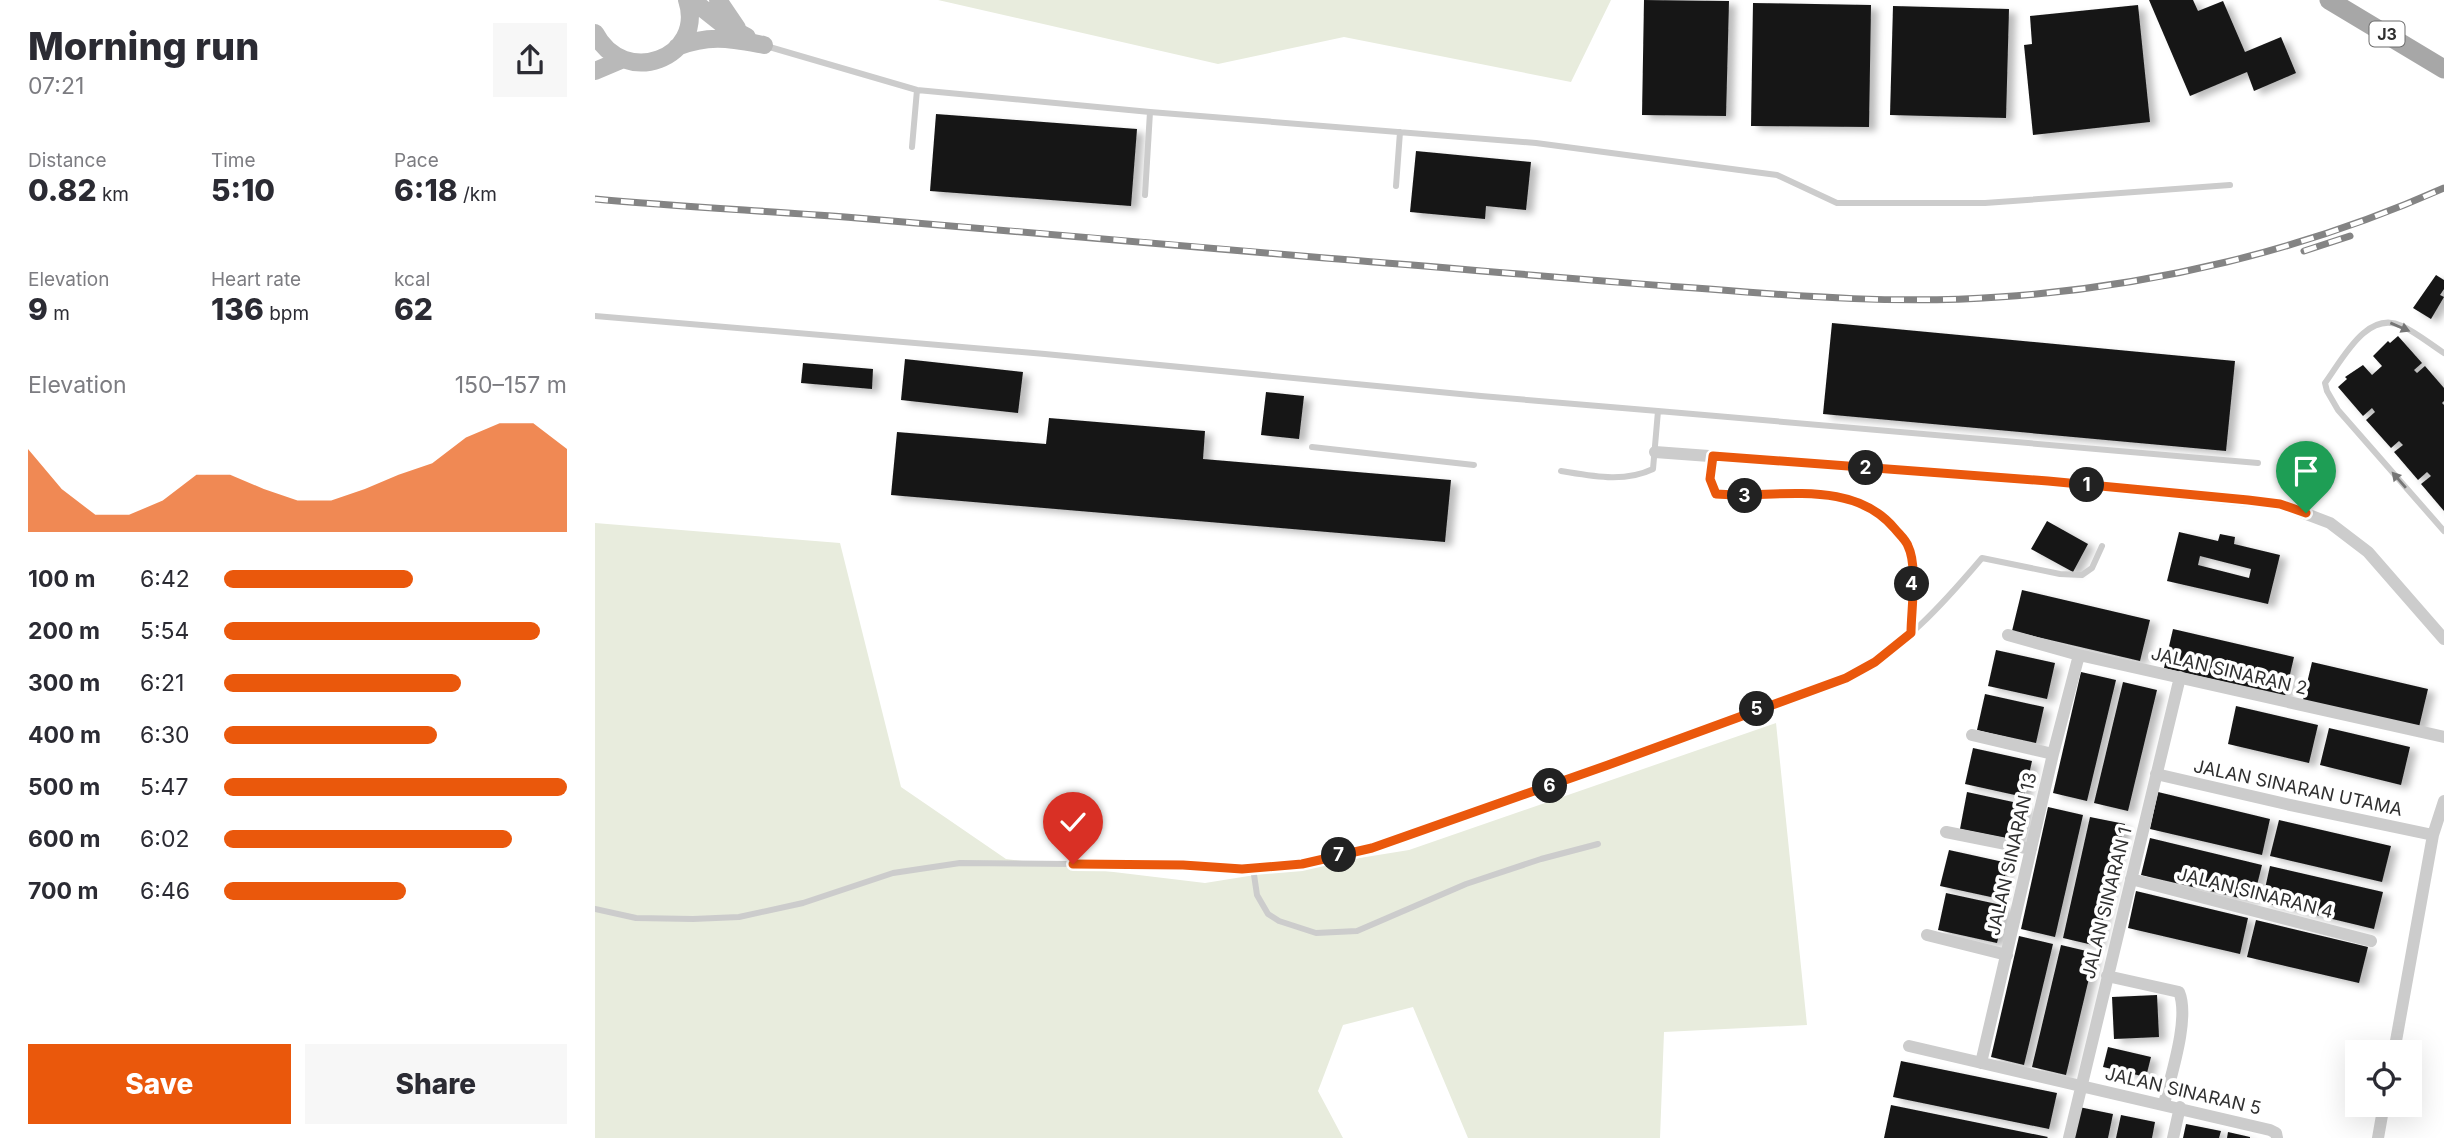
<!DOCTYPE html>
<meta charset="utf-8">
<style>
body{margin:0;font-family:Inter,sans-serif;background:#f7f7f7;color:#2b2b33;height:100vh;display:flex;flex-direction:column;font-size:26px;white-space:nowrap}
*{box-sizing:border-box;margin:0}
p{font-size:23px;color:#7c7c81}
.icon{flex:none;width:38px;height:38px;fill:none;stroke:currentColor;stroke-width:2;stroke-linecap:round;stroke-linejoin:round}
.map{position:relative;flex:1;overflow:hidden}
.details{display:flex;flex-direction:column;background:#fff;width:595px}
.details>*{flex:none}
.controls{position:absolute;left:1750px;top:1040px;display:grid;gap:14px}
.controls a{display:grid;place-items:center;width:77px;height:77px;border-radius:0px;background:#fff;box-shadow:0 7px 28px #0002;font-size:35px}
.pin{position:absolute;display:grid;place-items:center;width:60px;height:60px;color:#fff;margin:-72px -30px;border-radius:50% 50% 50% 0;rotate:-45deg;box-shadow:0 0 7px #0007}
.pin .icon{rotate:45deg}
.km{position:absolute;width:35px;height:35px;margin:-18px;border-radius:50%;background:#222;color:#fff;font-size:19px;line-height:35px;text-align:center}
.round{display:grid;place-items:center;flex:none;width:74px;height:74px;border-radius:0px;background:#f7f7f7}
.headline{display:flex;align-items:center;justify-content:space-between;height:119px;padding:0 28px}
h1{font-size:38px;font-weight:800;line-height:52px}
.stats{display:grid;grid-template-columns:repeat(3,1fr);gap:10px;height:119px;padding:7px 28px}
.stats div{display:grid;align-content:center}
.stats b{font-size:30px;font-weight:800}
.stats small{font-size:19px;font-weight:400}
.stats p{font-size:19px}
.chart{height:196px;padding:14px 28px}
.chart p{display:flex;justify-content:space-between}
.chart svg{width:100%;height:126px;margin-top:7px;fill:#ea580c;opacity:.7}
.action{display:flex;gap:14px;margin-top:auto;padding:14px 28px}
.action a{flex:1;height:80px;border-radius:0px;background:#ea580c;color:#fff;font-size:28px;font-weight:800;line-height:80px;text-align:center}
.action a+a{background:#f7f7f7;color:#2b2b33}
ul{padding:0 28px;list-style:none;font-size:23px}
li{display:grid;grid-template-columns:112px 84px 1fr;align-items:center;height:52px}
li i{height:18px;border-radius:9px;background:#ea580c}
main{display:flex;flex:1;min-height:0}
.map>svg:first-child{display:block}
</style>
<main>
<section class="details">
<div class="headline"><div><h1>Morning run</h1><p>07:21</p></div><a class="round"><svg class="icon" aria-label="share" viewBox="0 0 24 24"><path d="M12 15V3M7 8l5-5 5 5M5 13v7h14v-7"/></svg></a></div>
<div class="stats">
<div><p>Distance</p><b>0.82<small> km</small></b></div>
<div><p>Time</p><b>5:10</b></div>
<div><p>Pace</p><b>6:18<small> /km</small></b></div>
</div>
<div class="stats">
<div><p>Elevation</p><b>9<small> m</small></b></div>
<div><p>Heart rate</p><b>136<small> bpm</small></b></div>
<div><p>kcal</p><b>62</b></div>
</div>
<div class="chart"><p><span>Elevation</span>150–157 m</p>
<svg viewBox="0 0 160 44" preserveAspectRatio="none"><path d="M0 44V15L10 29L20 38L30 38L40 33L50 24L60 24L70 29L80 33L90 33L100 29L110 24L120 20L130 11L140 6L150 6L160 15V44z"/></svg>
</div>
<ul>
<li><b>100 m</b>6:42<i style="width:55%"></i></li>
<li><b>200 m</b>5:54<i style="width:92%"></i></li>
<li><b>300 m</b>6:21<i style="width:69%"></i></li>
<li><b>400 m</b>6:30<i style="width:62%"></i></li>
<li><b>500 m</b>5:47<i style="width:100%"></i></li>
<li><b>600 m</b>6:02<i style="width:84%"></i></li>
<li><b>700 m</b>6:46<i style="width:53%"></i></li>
</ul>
<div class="action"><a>Save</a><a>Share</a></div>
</section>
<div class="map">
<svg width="1849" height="1138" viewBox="0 0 1849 1138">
<defs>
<filter id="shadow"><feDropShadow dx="7" dy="4" stdDeviation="3.5" flood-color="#0004"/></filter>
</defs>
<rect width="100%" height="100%" fill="#fff"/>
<path fill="#e8ecdd" d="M 343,0 L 1016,0 L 976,82 L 749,37 L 623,64 Z
M 0,523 L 245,543 L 306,787 L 411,859 L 610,883 L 814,850 L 1181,723 L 1212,1025 L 1069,1032 L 1065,1138 L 873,1138 L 818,1007 L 748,1025 L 723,1091 L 748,1138 L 0,1138 Z"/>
<path fill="#161616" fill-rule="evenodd" filter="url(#shadow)" d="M 1049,0 L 1134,1 L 1131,116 L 1047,115 Z
M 1554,0 L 1598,0 L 1603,11 L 1628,1 L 1650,52 L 1686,37 L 1701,73 L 1659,91 L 1652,72 L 1595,96 Z
M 1158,3 L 1276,5 L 1274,127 L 1156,126 Z
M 1543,5 L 1555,122 L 1438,135 L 1429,45 L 1437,44 L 1435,16 Z
M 1298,6 L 1414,9 L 1411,118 L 1295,115 Z
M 341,114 L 542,129 L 536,206 L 335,191 Z
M 821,151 L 936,162 L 931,210 L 891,206 L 890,219 L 815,212 Z
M 1841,275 L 1849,280 L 1849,289 L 1845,295 L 1849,297 L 1836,319 L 1818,308 Z
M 1237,323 L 1640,361 L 1631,451 L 1228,414 Z
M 1803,336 L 1827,363 L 1819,370 L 1822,373 L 1830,366 L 1849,388 L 1849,401 L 1847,403 L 1849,405 L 1849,511 L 1826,484 L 1836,476 L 1832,472 L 1823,480 L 1799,452 L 1808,445 L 1804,441 L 1796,448 L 1771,420 L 1780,412 L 1777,408 L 1768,416 L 1743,387 L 1752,379 L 1750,377 L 1768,365 L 1777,375 L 1787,366 L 1778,356 L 1793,341 L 1795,343 Z
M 310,359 L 428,372 L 423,413 L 306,400 Z
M 208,363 L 278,369 L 277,389 L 206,383 Z
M 671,392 L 709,396 L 704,439 L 666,435 Z
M 454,418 L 610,431 L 608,459 L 856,480 L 850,542 L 296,495 L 302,432 L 451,444 Z
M 1452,521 L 1493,544 L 1478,572 L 1436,549 Z
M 1584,532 L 1623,541 L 1625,534 L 1640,537 L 1639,544 L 1685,555 L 1673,604 L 1572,581 ZM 1605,556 L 1656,569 L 1654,578 L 1603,565 Z
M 1427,590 L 1555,620 L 1545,661 L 1417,631 Z
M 1578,629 L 1699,657 L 1690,696 L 1569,668 Z
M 1401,650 L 1460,663 L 1452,699 L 1393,686 Z
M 1717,662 L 1833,689 L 1824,727 L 1708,700 Z
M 1486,672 L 1521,680 L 1492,801 L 1458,793 Z
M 1528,682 L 1562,690 L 1533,811 L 1499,803 Z
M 1390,694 L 1449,707 L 1441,743 L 1382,730 Z
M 1641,706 L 1723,725 L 1714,763 L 1633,744 Z
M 1734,728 L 1815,747 L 1806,785 L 1725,765 Z
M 1378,748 L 1437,761 L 1429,797 L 1370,784 Z
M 1372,792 L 1432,805 L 1424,841 L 1365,829 Z
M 1563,792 L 1675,819 L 1667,855 L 1555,829 Z
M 1453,807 L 1488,815 L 1460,937 L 1426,929 Z
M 1495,817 L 1530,824 L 1502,946 L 1468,938 Z
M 1684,820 L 1796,846 L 1787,882 L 1675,856 Z
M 1555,838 L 1667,865 L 1658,901 L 1546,875 Z
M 1354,850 L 1413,863 L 1405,899 L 1345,886 Z
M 1675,866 L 1788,892 L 1779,929 L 1667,902 Z
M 1541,891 L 1653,918 L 1645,954 L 1533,928 Z
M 1351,893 L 1411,906 L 1402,943 L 1343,930 Z
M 1661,920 L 1773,947 L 1764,983 L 1652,957 Z
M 1424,936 L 1458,944 L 1429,1065 L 1396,1057 Z
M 1466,945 L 1500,953 L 1471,1075 L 1437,1067 Z
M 1562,995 L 1564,1037 L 1519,1039 L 1517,997 Z
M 1513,1047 L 1556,1057 L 1551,1077 L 1508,1067 Z
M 1306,1061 L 1462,1093 L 1454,1129 L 1298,1097 Z
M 1296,1105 L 1453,1137 L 1452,1138 L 1289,1138 Z
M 1484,1107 L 1518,1114 L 1513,1138 L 1477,1138 Z
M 1526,1115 L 1560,1122 L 1557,1138 L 1521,1138 Z
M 1591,1124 L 1626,1131 L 1624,1138 L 1588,1138 Z
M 1633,1132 L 1655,1137 L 1655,1138 L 1632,1138 Z"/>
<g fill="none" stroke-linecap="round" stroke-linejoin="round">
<path stroke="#ccc" stroke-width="6" d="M 171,46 L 322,90 L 555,112 L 941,143 L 1182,175 L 1242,203 L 1390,203 L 1635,185
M 317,147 L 322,90
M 801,186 L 805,132
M 550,195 L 555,112
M 0,316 L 450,354 L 886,396 L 1063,411 L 1058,469 C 1029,483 997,476 966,471
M 1849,353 C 1835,344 1822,333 1807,326 C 1772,309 1747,360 1730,383 L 1732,391 L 1743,410 L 1849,531
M 1063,411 L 1663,463
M 717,447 L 879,465
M 1118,456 L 1115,479 L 1121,494 C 1180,499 1258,477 1300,529 C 1304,534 1310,540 1313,546 C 1323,566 1316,610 1316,633
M 658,868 L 662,895 L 673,914 L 684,921 L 721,933 L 762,931 L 871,884 L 946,859 L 1003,844
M 0,909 L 41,918 L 98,919 L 144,917 L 208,903 L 298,873 L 365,863 L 588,865 L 647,869 L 707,864 L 777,848 L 830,831 L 1251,678 C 1306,651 1348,604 1387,558 L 1465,574 L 1487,575 L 1497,568 L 1507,546"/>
<path stroke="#ccc" stroke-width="12" d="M 1060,452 L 1453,481 L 1685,504 L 1735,523 L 1773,552 L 1849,639
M 1413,635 L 1484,655 L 1849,737
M 1377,735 L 1458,754
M 1561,774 L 1691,804 L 1838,835
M 1351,832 L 1436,849
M 1536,879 L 1776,941
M 1332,935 L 1412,955
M 1512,976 L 1584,992 C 1595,1018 1576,1075 1569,1104
M 1314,1046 L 1675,1130 L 1681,1133 L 1682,1138
M 1799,1052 L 1838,835 L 1849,801
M 1386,1063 L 1458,754 L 1484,655
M 1474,1138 L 1585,677
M 1578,1138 L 1585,1107
M 1783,1138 L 1789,1104"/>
<path stroke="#b9b9b9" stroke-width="18" d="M 97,0 L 126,23 L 152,37
M 123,0 L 142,28
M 0,33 C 29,89 111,58 92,0
M 82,47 C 115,34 136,39 169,45
M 0,71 L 26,60"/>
<path stroke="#a7a7a7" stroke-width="19" d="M 1734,0 L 1849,69"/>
<g stroke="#848484" stroke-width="7">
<path id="rail" d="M 0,199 C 87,207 175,211 262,218 C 418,231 574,244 730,258 C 858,268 986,280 1114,289 C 1210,297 1307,304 1404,297 C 1556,287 1710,250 1849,188
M 1709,251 L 1755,236"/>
</g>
<use href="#rail" stroke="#fff" stroke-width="4.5" stroke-dasharray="13" stroke-linecap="butt"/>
</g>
<defs><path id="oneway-solid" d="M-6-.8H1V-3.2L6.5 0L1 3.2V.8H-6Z" transform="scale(1.75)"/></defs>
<g fill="#767676">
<use href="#oneway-solid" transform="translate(1805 327) rotate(23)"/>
<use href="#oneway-solid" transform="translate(1804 480) rotate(-131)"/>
</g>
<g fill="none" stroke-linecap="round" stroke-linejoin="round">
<g stroke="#fff" stroke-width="14">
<path id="route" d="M 478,864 L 588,865 L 647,869 L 707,864 L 777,848 L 1013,765 L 1251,678 L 1280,662 L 1316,633 C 1316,611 1323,566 1313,546 C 1311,540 1304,534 1300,529 C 1257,477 1180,499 1121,494 L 1115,479 L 1118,456 L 1453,481 L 1653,500 L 1685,504 L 1711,513"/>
</g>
<use href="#route" stroke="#ea580c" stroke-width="9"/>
</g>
<g text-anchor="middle" stroke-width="7" stroke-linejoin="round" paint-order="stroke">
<rect fill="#fff" stroke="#6d6d6d" stroke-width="2" x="1774.5" y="21.5" width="35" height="25" rx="5"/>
<g font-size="16" font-weight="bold" fill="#2f2f2f">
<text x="1792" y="40">J3</text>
</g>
<g font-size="18" fill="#2f2f2f" stroke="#fff">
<text transform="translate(1634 671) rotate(13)" y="6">JALAN SINARAN 2</text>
<text transform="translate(1703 788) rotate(12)" y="6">JALAN SINARAN UTAMA</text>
<text transform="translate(1417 854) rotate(-77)" y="6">JALAN SINARAN 13</text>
<text transform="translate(1660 893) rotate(14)" y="6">JALAN SINARAN 4</text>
<text transform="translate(1512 903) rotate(-76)" y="6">JALAN SINARAN 1</text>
<text transform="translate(1588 1091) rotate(13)" y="6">JALAN SINARAN 5</text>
</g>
</g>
</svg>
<div class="controls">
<a><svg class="icon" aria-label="locate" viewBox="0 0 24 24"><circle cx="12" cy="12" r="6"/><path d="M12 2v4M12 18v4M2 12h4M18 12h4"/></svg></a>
</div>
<div class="pin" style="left:1711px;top:513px;background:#1e9e55"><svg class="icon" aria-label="arrive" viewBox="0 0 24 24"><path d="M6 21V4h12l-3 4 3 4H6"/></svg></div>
<div class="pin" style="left:478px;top:864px;background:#d93025"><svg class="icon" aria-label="check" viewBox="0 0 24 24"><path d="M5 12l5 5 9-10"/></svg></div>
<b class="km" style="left:1492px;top:485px">1</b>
<b class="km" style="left:1271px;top:468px">2</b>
<b class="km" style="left:1150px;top:496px">3</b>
<b class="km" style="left:1317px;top:584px">4</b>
<b class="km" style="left:1162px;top:709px">5</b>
<b class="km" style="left:955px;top:786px">6</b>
<b class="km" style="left:744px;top:855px">7</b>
</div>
</main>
